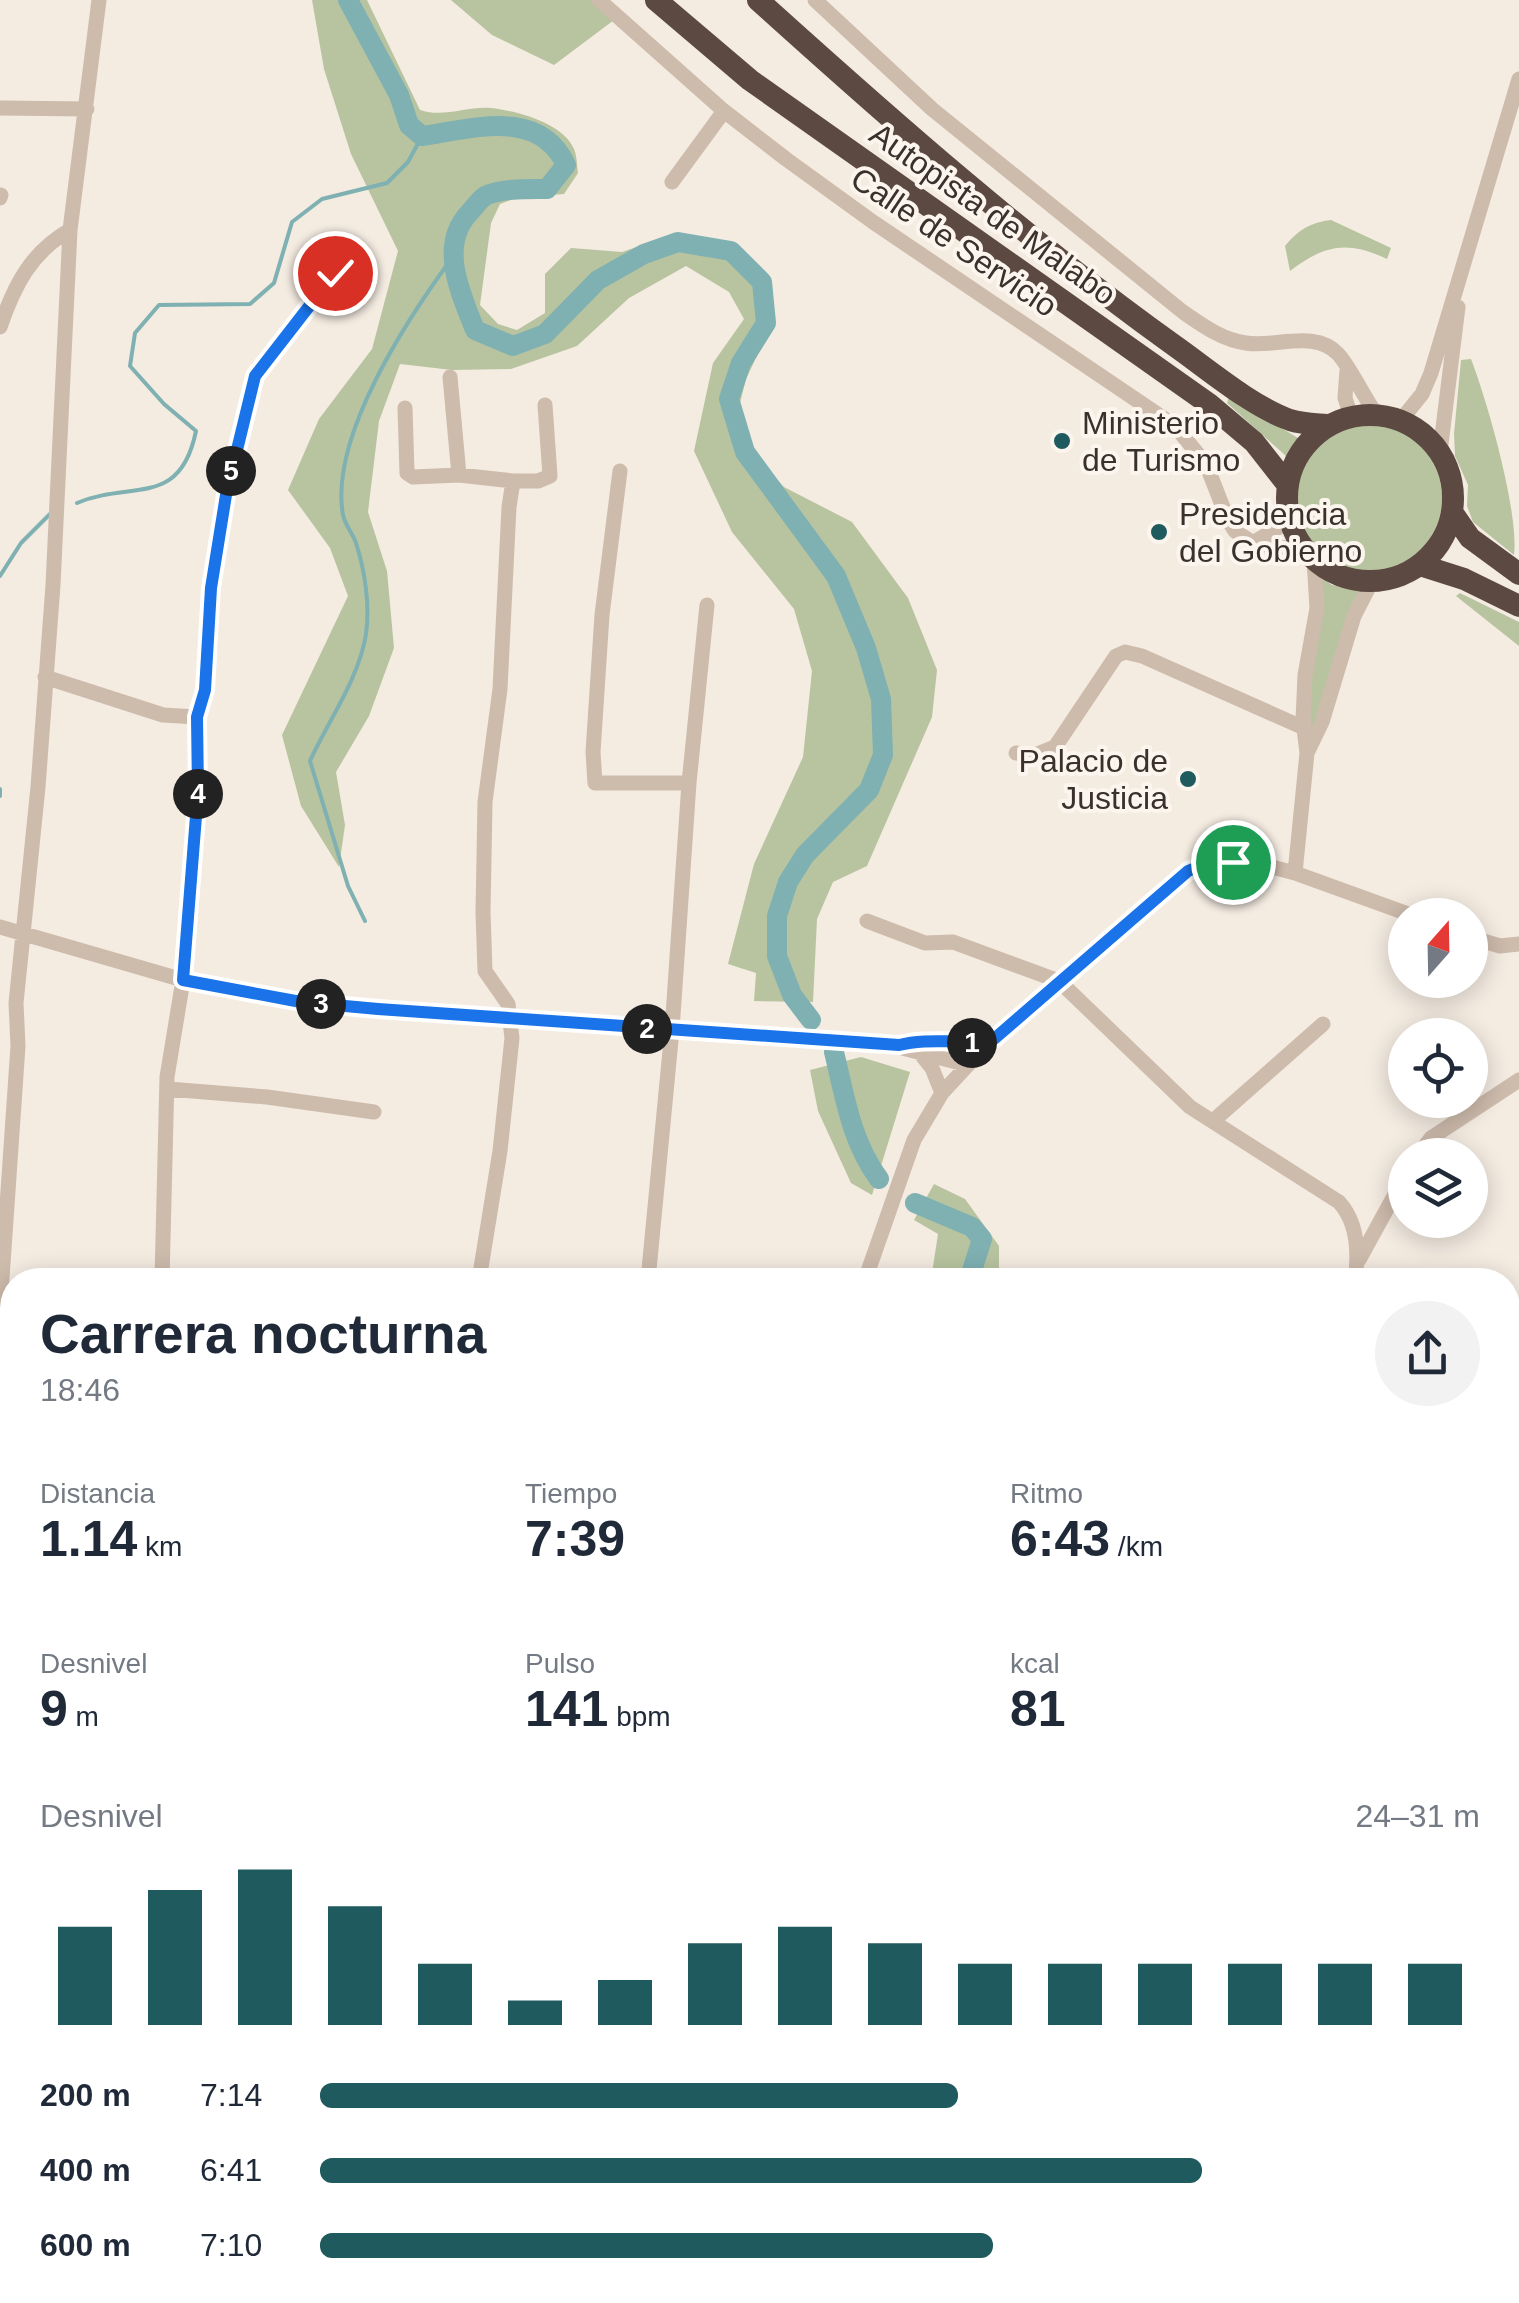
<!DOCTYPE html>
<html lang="es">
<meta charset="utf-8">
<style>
body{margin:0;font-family:Arial,sans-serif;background:#f2f2f3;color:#1f2937;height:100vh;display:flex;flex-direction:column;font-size:38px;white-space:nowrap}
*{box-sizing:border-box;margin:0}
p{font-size:32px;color:#747a83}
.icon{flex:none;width:55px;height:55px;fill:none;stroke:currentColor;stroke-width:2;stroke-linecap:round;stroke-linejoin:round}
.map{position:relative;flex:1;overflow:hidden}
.panel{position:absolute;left:0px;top:1268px;width:1520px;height:1038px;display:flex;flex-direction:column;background:#fff;border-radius:40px 40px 0 0;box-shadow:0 5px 25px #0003}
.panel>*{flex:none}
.needle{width:65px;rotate:20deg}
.controls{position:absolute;left:1388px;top:898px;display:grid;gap:20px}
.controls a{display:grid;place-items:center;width:100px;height:100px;border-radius:50%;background:#fff;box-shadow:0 5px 25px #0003;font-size:50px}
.pin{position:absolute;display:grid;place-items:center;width:85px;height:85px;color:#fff;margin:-42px;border:5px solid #fff;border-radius:50%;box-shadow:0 2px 10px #0007}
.km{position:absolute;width:50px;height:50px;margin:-25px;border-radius:50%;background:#222;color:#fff;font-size:28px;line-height:50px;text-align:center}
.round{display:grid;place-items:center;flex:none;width:105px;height:105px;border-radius:52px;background:#f2f2f3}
.overview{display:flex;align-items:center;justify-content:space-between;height:170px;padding:0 40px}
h1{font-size:55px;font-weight:700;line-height:75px}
.figures{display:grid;grid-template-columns:repeat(3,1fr);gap:15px;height:170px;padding:10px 40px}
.figures div{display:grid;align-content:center}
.figures b{font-size:50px;font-weight:700}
.figures small{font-size:28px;font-weight:400}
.figures p{font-size:28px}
.chart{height:280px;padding:20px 40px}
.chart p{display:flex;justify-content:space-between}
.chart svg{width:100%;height:180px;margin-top:10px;stroke:#1f5a5e;stroke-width:6}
ul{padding:0 40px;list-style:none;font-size:32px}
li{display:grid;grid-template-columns:160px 120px 1fr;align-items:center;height:75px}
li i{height:25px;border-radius:12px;background:#1f5a5e}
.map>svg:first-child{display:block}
</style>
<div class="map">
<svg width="1519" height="2303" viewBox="0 0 1519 2303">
<rect width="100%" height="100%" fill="#f4ebe1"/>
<path fill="#b8c4a0" d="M 312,0 L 367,0 L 420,110 C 444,118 467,106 491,108 C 517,111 563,123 574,149 C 577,156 577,166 578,173 L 564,194 L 516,198 L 500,204 L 491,223 L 480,305 L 498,324 L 517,330 L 545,313 L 545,274 L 571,248 L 622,252 L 663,238 L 692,235 L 729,244 L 768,277 L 774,320 L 746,379 L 737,415 L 749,451 L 784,487 L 852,522 L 908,598 L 937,670 L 932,717 L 867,866 L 833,882 L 817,919 L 813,1002 L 754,1001 L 756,973 L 728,964 L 754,864 L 803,757 L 812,671 L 794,609 L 732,532 L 694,451 L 713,363 L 744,319 L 729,292 L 686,266 L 629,298 L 577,346 L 511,369 L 452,370 L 400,364 L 379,421 L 368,512 L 387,571 L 394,648 L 369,716 L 336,772 L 345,825 L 339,867 L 301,806 L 282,735 L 348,596 L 330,548 L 288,490 L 319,419 L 372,349 L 398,251 L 351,154 L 324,69 Z
M 451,0 L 607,0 L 622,14 L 554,65 L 492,35 Z
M 1331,220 L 1391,248 L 1387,259 C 1347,240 1324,245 1290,271 L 1285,246 C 1298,230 1311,222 1331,220 Z
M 1471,359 C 1488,403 1519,513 1514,555 L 1473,522 L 1467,506 L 1468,485 L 1455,456 L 1454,434 L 1461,360 Z
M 1229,397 L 1298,438 L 1286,456 L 1227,403 Z
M1296 498a73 73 0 1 1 146 0a73 73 0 1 1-146 0Z
M 1321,577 L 1332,585 L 1365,591 L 1352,604 L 1320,719 L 1312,734 L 1309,709 Z
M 1460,593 L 1519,622 L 1519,646 L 1456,596 Z
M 861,1057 L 910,1072 L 872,1195 L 851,1183 L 818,1111 L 810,1070 Z
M 934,1184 L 965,1199 L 999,1246 L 999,1280 L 931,1280 L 938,1234 L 914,1220 Z
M 1169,2292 L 1252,2292 L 1252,2293 L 1251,2303 L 1147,2303 Z"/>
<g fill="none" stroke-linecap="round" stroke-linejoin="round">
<path stroke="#7fb0b2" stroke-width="4" d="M 77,503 C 131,480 180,509 196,431 L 164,404 L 130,366 L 135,333 L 159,305 L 250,304 L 274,283 L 292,222 L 322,199 L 387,183 L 408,162 L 422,136
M 0,576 L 21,543 L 50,514
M 0,789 L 0,796
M 365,921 L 348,886 L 310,761 C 328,721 359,679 366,634 C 370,605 365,571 356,543 C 353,534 345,525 343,515 C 329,437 408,318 452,258"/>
<path stroke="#7fb0b2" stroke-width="20" d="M 348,0 L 399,95 L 409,125 L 422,136 C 472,129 539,107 566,165 L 547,189 C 529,189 502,188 485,196 C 480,199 474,208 469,213 C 438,246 461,294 475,330 L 513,346 L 545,334 L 598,280 L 644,254 L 678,242 L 731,251 L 762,282 L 766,323 L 741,363 L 729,399 L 745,452 L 836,576 L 866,648 L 881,699 L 883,755 L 869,790 L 805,855 L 788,882 L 777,916 L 777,956 L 792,995 L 811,1020
M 834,1052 C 845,1097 851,1141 879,1179
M 915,1203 L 972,1227 L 982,1239 L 969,1280
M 1209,2303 L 1217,2292"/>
<path stroke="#cdbbac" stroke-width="15" d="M 599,0 L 724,111 L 786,159 L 873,222 L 1175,426 L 1206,464 L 1228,520 L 1235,531 L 1253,543 L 1305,551
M 815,0 L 932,109 L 1183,312 C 1202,325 1222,340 1246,343 C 1275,348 1315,329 1338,354 C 1349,365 1365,399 1376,414
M 0,108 L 87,109
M 672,182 L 724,111
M 0,198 L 1,195
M 0,327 C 14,286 31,252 70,230
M 1347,370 L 1345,398 L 1351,416
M 450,377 L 459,475
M 405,408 L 407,473 L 413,477 L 459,475 L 513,481 L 509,507 L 500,689 L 485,802 L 483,912 L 485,971 L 508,1004 L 512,1038 L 500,1151 L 479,1280
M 1401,420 L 1422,394 L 1431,373 L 1519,79
M 1440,452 L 1458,307
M 620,471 L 602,615 L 593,752 L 595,783 L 689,783 L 672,1030 L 648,1280
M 513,481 L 538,481 L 550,476 L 545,405
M 1253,543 L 1279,527 L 1288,516
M 1314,560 L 1317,608 L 1305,675 L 1303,720 L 1307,753 L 1295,873 L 1411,915
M 45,677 L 163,715 L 197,717
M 1016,753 L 1035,755 L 1055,747 L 1116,656 L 1125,652 L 1142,656 L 1304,728
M 1307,753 L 1322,722 L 1354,616 L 1372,581
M 689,783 L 707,605
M 867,921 L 925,943 L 953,942 L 1059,981 L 1190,1107 L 1339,1202 C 1358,1223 1359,1253 1355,1280
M 0,927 L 183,980 L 301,1002 L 883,1043 L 968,1065
M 1470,937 L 1500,946 L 1519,944
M 903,1044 C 933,1036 964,1046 994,1039
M 920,1053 L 932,1068 L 942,1093
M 168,1089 L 267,1097 L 374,1112
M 1213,1121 L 1323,1024
M 1418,1155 L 1431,1138 L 1519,1080
M 1359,1260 L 1405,1176
M 162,1280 L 167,1077 L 183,980 L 198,791 L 197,717 L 205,690 L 210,645 L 211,588 L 220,525 L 255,376 L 335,273
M 865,1280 L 914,1140 L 942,1093 L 979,1053 L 1059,981 L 1196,865 L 1253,862 L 1295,873
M 0,1307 L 18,1046 L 16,1003 L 38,787 L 53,585 L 70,230 L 99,0
M 1508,1697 L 1519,1695
M 1508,1887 L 1519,1884
M 1508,2275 L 1519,2275
M 116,2292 L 117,2303
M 861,2292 L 861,2303
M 333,2303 L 333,2292
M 497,2303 L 498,2292
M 814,2303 L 850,2292
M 1381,2303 L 1382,2292"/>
<path stroke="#7d675c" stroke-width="20" d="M 1508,2066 L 1519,2062
M 0,2178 L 12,2178"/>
<path stroke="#5c4a42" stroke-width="22" d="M 656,0 L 750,80 L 1209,404 L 1254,442 L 1287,484
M 758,0 C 892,121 1028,241 1175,346 C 1209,370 1251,406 1290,420 C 1302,424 1315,424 1327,425
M1287 498a83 83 0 1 1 166 0a83 83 0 1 1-166 0Z
M 1452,512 L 1470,538 L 1519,574
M 1420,565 L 1464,579 L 1519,606"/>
</g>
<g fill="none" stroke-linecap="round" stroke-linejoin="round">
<g stroke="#fff" stroke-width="20">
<path id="route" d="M 335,273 L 255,376 L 226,495 L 211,588 L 205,690 L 197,717 L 198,791 L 183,980 L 301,1002 L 378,1009 L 899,1045 C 930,1037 963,1045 994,1039 L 1188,871 L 1210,862 L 1233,862"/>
</g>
<use href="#route" stroke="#1a73e8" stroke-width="12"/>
</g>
<g fill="#1f5a5e" stroke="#fbf5ee" stroke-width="4">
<circle cx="1062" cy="441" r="10"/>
<circle cx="1159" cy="532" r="10"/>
<circle cx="1188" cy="779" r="10"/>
</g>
<g text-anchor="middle" stroke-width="8" stroke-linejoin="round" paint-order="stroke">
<g font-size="32" fill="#3b302b" stroke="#fbf5ee">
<text transform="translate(993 214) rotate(35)" y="11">Autopista de Malabo</text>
<text transform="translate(954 242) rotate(34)" y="11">Calle de Servicio</text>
</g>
<g font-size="32" fill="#3b302b" stroke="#fbf5ee" text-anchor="start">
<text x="1082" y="434">Ministerio<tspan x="1082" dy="37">de Turismo</tspan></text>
<text x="1179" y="525">Presidencia<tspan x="1179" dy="37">del Gobierno</tspan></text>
<text x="1168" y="772" text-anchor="end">Palacio de<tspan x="1168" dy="37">Justicia</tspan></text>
</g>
</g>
</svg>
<div class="controls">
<a><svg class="needle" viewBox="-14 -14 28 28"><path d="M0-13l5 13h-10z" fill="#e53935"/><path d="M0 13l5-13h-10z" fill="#747a83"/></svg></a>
<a><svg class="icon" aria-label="locate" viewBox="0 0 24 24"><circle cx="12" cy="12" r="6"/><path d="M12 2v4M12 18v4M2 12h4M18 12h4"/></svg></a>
<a><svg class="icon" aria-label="layers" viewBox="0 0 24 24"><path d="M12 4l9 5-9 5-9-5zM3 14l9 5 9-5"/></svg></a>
</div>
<div class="pin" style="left:1233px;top:862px;background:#1e9e55"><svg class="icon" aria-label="arrive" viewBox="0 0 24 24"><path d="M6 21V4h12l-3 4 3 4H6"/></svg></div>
<div class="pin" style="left:335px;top:273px;background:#d93025"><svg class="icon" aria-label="check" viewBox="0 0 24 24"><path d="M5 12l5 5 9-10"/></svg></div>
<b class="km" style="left:972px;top:1043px">1</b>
<b class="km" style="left:647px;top:1029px">2</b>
<b class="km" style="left:321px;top:1004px">3</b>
<b class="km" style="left:198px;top:794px">4</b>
<b class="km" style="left:231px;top:471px">5</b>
<section class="panel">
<div class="overview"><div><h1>Carrera nocturna</h1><p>18:46</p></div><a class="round"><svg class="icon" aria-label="share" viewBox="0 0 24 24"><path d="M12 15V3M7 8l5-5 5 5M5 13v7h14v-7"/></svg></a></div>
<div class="figures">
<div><p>Distancia</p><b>1.14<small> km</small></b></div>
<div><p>Tiempo</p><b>7:39</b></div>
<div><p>Ritmo</p><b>6:43<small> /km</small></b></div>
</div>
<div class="figures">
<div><p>Desnivel</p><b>9<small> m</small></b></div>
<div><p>Pulso</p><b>141<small> bpm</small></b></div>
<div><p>kcal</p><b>81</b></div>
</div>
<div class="chart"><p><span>Desnivel</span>24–31 m</p>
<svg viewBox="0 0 160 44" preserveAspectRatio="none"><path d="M5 44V20M15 44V11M25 44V6M35 44V15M45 44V29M55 44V38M65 44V33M75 44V24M85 44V20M95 44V24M105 44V29M115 44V29M125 44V29M135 44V29M145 44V29M155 44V29"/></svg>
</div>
<ul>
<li><b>200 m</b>7:14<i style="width:55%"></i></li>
<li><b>400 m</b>6:41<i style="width:76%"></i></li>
<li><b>600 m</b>7:10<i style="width:58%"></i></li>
</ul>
</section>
</div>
